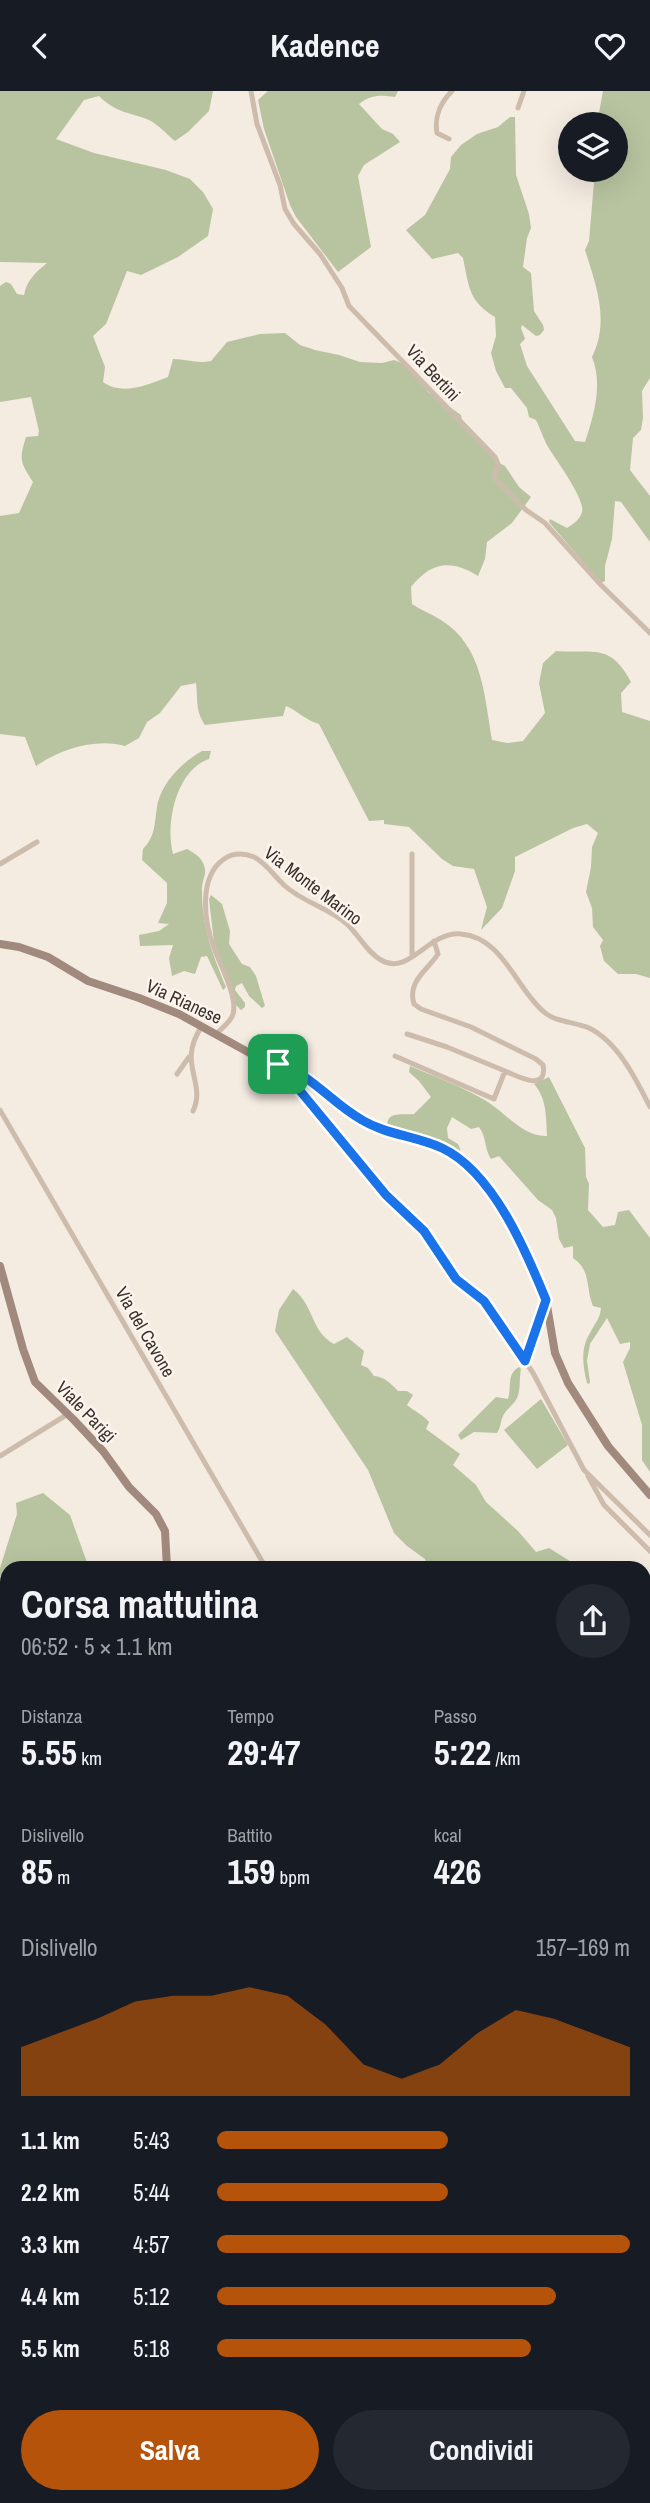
<!DOCTYPE html>
<html lang="it">
<meta charset="utf-8">
<style>
body{margin:0;font-family:"Archivo Narrow",sans-serif;background:#242831;color:#f1f3f6;height:100vh;display:flex;flex-direction:column;font-size:26px;white-space:nowrap}
*{box-sizing:border-box;margin:0}
p{font-size:23px;color:#9ea1a6}
.icon{flex:none;width:38px;height:38px;fill:none;stroke:currentColor;stroke-width:2;stroke-linecap:round;stroke-linejoin:round}
.map{position:relative;flex:1;overflow:hidden}
.sheet{position:absolute;left:0px;top:1470px;width:651px;height:943px;display:flex;flex-direction:column;background:#171b24;border-radius:21px 21px 0 0;box-shadow:0 7px 28px #0002}
.sheet>*{flex:none}
.fabs{position:absolute;left:558px;top:21px;display:grid;gap:14px}
.fabs a{display:grid;place-items:center;width:70px;height:70px;border-radius:50%;background:#171b24;box-shadow:0 7px 28px #0002;font-size:35px}
.pin{position:absolute;display:grid;place-items:center;width:60px;height:60px;color:#fff;margin:-30px;border-radius:14px;box-shadow:0 4px 10px #0006}
.round{display:grid;place-items:center;flex:none;width:74px;height:74px;border-radius:37px;background:#242831}
.overview{display:flex;align-items:center;justify-content:space-between;height:119px;padding:0 21px}
h1{font-size:38px;font-weight:700;line-height:52px}
.metrics{display:grid;grid-template-columns:repeat(3,1fr);gap:10px;height:119px;padding:7px 21px}
.metrics div{display:grid;align-content:center}
.metrics b{font-size:35px;font-weight:700}
.metrics small{font-size:19px;font-weight:400}
.metrics p{font-size:19px}
.chart{height:196px;padding:14px 21px}
.chart p{display:flex;justify-content:space-between}
.chart svg{width:100%;height:126px;margin-top:7px;fill:#b45309;opacity:.7}
.cta{display:flex;gap:14px;margin-top:auto;padding:14px 21px}
.cta a{flex:1;height:80px;border-radius:42px;background:#b45309;color:#fff;font-size:28px;font-weight:700;line-height:80px;text-align:center}
.cta a+a{background:#242831;color:#f1f3f6}
ul{padding:0 21px;list-style:none;font-size:23px}
li{display:grid;grid-template-columns:112px 84px 1fr;align-items:center;height:52px}
li i{height:18px;border-radius:9px;background:#b45309}
header{display:flex;justify-content:space-between;align-items:center;height:91px;padding:0 21px;background:#171b24;font-size:32px;font-weight:700}
.map>svg:first-child{display:block}
</style>
<header><svg class="icon" aria-label="back" viewBox="0 0 24 24"><path d="M15 5l-7 7 7 7"/></svg>Kadence<svg class="icon" aria-label="heart" viewBox="0 0 24 24"><path d="M12 20l-8-8c-3-5 5-10 8-4 3-6 11-1 8 4z"/></svg></header>
<div class="map">
<svg width="650" height="2412" viewBox="0 0 650 2412">
<rect width="100%" height="100%" fill="#f4ebe1"/>
<path fill="#b8c4a0" d="M 0,0 L 213,0 L 209,20 L 188,41 L 175,50 C 166,43 159,34 149,29 C 129,21 116,22 99,5 L 84,9 L 56,48 L 94,62 L 166,79 L 190,88 L 203,101 L 213,118 L 208,145 L 178,166 L 141,184 L 127,180 L 106,233 L 93,245 L 105,276 L 103,291 C 122,305 147,294 168,286 L 173,268 C 187,268 197,273 211,270 L 227,251 L 260,243 L 285,242 L 300,254 L 315,259 L 339,264 L 360,271 L 382,272 L 394,269 L 410,275 L 418,283 L 428,301 L 461,324 L 463,335 L 497,371 L 505,375 L 519,396 L 531,406 L 512,432 L 487,451 L 485,468 L 478,485 C 451,468 431,471 411,496 L 412,513 C 421,519 431,523 441,529 C 483,555 484,604 492,649 L 507,652 L 523,650 L 545,622 L 539,592 L 543,572 L 556,560 C 593,563 610,551 631,591 L 621,602 L 622,621 L 650,630 L 650,887 L 636,883 L 618,883 L 604,870 L 600,855 L 603,849 L 593,836 L 592,817 L 586,801 L 591,776 L 592,756 L 598,742 L 587,733 L 573,737 L 515,766 L 515,780 L 502,817 L 481,839 L 487,816 L 474,778 L 453,775 L 442,768 L 409,736 L 384,733 L 384,729 L 369,730 L 319,633 C 305,629 298,620 286,615 L 283,625 L 205,634 C 195,619 198,609 196,592 L 181,595 L 160,622 L 147,631 L 139,647 L 125,655 C 96,647 61,658 36,675 L 25,646 L 0,643 L 0,425 L 19,422 L 33,391 C 20,371 19,369 26,346 L 38,345 L 39,340 L 31,306 L 0,311 L 0,195 L 6,191 L 11,193 L 17,203 L 24,204 C 27,189 35,182 47,172 L 0,171 Z
M 268,0 L 398,0 L 395,6 C 380,4 372,3 359,13 L 382,38 L 393,43 L 400,51 L 364,74 L 358,85 L 371,156 L 338,181 L 296,126 L 290,114 L 264,38 L 258,9 Z
M 603,0 L 650,0 L 650,287 L 642,300 L 643,327 L 641,339 L 633,347 L 630,379 L 650,405 L 650,451 L 621,411 L 615,410 L 612,448 L 605,475 L 605,490 L 601,492 L 549,431 L 550,428 L 567,437 C 573,433 580,429 582,421 C 586,410 557,370 550,359 C 544,350 541,339 536,329 L 529,326 L 527,317 L 511,297 L 505,297 L 496,280 L 491,262 L 496,245 L 495,226 C 468,210 469,195 463,167 L 458,162 L 432,168 L 406,139 L 425,124 L 450,78 L 451,66 L 461,54 L 477,43 L 498,36 L 510,26 L 515,26 L 516,84 L 529,123 L 531,137 L 527,147 L 523,176 L 531,182 L 534,220 L 543,234 L 544,239 L 540,244 L 536,245 L 522,234 L 521,237 L 525,248 L 520,253 L 527,275 L 575,350 L 585,351 C 594,324 603,293 592,266 C 610,230 596,194 585,159 L 589,150 L 595,79 L 616,79 L 616,33 L 597,33 Z
M 202,660 L 211,660 L 209,668 C 176,679 165,733 173,763 L 187,758 C 196,763 203,767 205,778 C 206,785 201,792 202,800 C 202,836 212,862 226,896 L 223,899 L 207,865 L 201,866 L 195,883 L 184,880 L 172,885 L 169,867 L 173,854 L 140,855 L 139,844 L 159,840 L 169,833 L 158,832 L 167,812 L 167,792 L 142,769 L 143,758 C 157,744 154,729 158,711 C 164,689 183,671 202,660 Z
M 211,804 L 222,813 L 230,840 L 229,853 L 242,873 L 250,876 L 256,885 L 265,915 L 262,917 L 249,905 L 242,892 L 236,895 L 235,899 L 245,912 L 245,916 L 241,919 L 236,914 L 214,852 L 209,808 Z
M 410,975 C 434,985 458,994 481,1007 C 503,1018 521,1046 547,1045 C 546,1025 547,1008 534,993 L 549,986 L 585,1057 L 586,1086 L 589,1093 L 588,1119 L 603,1136 L 615,1134 L 618,1121 L 629,1119 L 650,1147 L 650,1381 L 642,1369 L 642,1334 L 623,1271 L 630,1257 L 630,1251 L 620,1253 L 607,1227 L 590,1253 L 587,1270 L 590,1291 L 589,1293 L 587,1292 C 583,1275 580,1258 590,1242 C 595,1232 600,1228 601,1217 L 593,1215 C 585,1196 592,1180 573,1167 L 573,1155 L 564,1157 L 559,1148 L 556,1127 L 552,1119 L 538,1109 L 499,1065 L 491,1068 C 484,1057 487,1047 479,1036 L 471,1038 L 452,1026 L 447,1037 L 448,1047 L 458,1053 L 461,1060 L 439,1051 L 388,1037 C 384,1020 403,1024 414,1023 L 431,1006 L 419,990 L 409,981 Z
M 293,1198 C 315,1215 310,1240 334,1253 L 347,1246 L 364,1260 L 361,1274 L 368,1277 L 374,1285 C 385,1286 390,1292 398,1300 L 407,1300 L 413,1304 L 407,1314 C 415,1321 421,1322 429,1331 L 426,1338 L 460,1363 L 453,1374 L 476,1394 L 486,1411 L 518,1440 L 536,1461 L 549,1457 L 581,1477 L 427,1477 L 425,1468 L 407,1455 L 394,1442 L 368,1379 L 275,1240 L 279,1219 Z
M 519,1276 L 521,1278 C 519,1287 521,1299 517,1307 C 514,1314 505,1319 503,1325 C 500,1332 501,1336 497,1342 L 474,1341 L 461,1349 L 458,1344 L 496,1306 L 508,1308 C 512,1297 506,1283 519,1276 Z
M 541,1308 L 568,1354 L 537,1378 L 504,1339 Z
M 43,1402 L 70,1424 L 89,1477 L 7,1477 L 7,1494 L 0,1484 L 0,1477 L 17,1423 L 16,1412 Z
M 7,1515 L 7,2152 L 0,2144 L 0,1539 Z
M 644,1605 L 650,1608 L 650,1793 L 644,1793 Z
M 0,2176 L 7,2178 L 7,2275 L 0,2281 Z
M 3,2342 L 7,2348 L 7,2406 L 299,2406 L 299,2412 L 0,2412 L 0,2352 Z
M 437,2406 L 614,2406 L 615,2412 L 439,2412 Z"/>
<g fill="none" stroke-linecap="round" stroke-linejoin="round">
<path stroke="#cdbbac" stroke-width="5" d="M 251,0 L 257,33 L 280,94 L 285,118 L 294,133 L 320,163 L 342,197 L 349,215 L 495,366 L 498,373 L 494,387 L 526,419 L 545,432 L 601,494 L 650,542
M 518,17 L 524,0
M 449,48 L 437,42 C 434,26 441,11 452,0
M 412,763 L 412,866
M 0,773 L 37,751
M 216,943 C 222,937 231,931 233,923 C 238,906 220,874 214,857 C 204,831 198,786 224,768 C 233,762 244,762 254,766 C 266,772 275,786 285,795 C 304,812 330,817 348,834 C 360,846 367,861 381,869 C 409,886 428,840 461,843 C 503,846 516,898 544,921 C 555,931 575,931 589,937 C 618,951 636,988 650,1016
M 407,943 L 447,956 L 505,980
M 395,965 L 494,1008 L 505,980 C 517,985 548,1002 543,974 L 536,968 L 471,936 L 421,918 L 414,913 C 407,890 427,880 438,863 L 434,850
M 280,976 L 386,1104 L 424,1140 L 456,1188 L 486,1212 L 533,1282 L 584,1379 L 650,1444
M 177,983 L 189,966
M 0,1019 L 266,1477
M 193,1020 C 207,991 176,973 202,935
M 0,1365 L 68,1323
M 588,1385 L 604,1414 L 650,1460
M 644,1799 L 650,1796"/>
<path stroke="#a18a7d" stroke-width="8" d="M 0,853 L 19,856 L 48,866 L 88,890 L 139,907 L 179,923 L 257,966 L 301,982 L 343,1017 L 369,1033 L 396,1044 L 438,1055 L 465,1072 L 483,1092 L 519,1147 L 546,1209 L 555,1262 L 568,1292 L 608,1355 L 650,1404
M 0,1175 L 23,1258 L 35,1291 L 73,1328 L 103,1360 L 129,1396 L 156,1423 L 165,1440 L 167,1477
M 525,1270 L 546,1209
M 644,1957 L 650,1965"/>
</g>
<g fill="none" stroke-linecap="round" stroke-linejoin="round">
<g stroke="#fff" stroke-width="14">
<path id="route" d="M 278,973 C 314,985 330,1011 362,1029 C 387,1044 416,1045 442,1057 C 493,1081 526,1160 546,1209 L 525,1270 L 484,1210 L 456,1188 L 424,1140 L 386,1104 Z"/>
</g>
<use href="#route" stroke="#1a73e8" stroke-width="9"/>
</g>
<g text-anchor="middle" stroke-width="5" stroke-linejoin="round" paint-order="stroke">
<g font-size="18" fill="#3b302b" stroke="#fbf5ee">
<text transform="translate(433 282) rotate(47)" y="6">Via Bertini</text>
<text transform="translate(313 795) rotate(37)" y="6">Via Monte Marino</text>
<text transform="translate(184 911) rotate(25)" y="6">Via Rianese</text>
<text transform="translate(145 1241) rotate(60)" y="6">Via del Cavone</text>
<text transform="translate(86 1321) rotate(46)" y="6">Viale Parigi</text>
</g>
</g>
</svg>
<div class="fabs">
<a><svg class="icon" aria-label="layers" viewBox="0 0 24 24"><path d="M12 4l9 5-9 5-9-5zM3 14l9 5 9-5"/></svg></a>
</div>
<div class="pin" style="left:278px;top:973px;background:#1e9e55"><svg class="icon" aria-label="arrive" viewBox="0 0 24 24"><path d="M6 21V4h12l-3 4 3 4H6"/></svg></div>
<section class="sheet">
<div class="overview"><div><h1>Corsa mattutina</h1><p>06:52 · 5 × 1.1 km</p></div><a class="round"><svg class="icon" aria-label="share" viewBox="0 0 24 24"><path d="M12 15V3M7 8l5-5 5 5M5 13v7h14v-7"/></svg></a></div>
<div class="metrics">
<div><p>Distanza</p><b>5.55<small> km</small></b></div>
<div><p>Tempo</p><b>29:47</b></div>
<div><p>Passo</p><b>5:22<small> /km</small></b></div>
</div>
<div class="metrics">
<div><p>Dislivello</p><b>85<small> m</small></b></div>
<div><p>Battito</p><b>159<small> bpm</small></b></div>
<div><p>kcal</p><b>426</b></div>
</div>
<div class="chart"><p><span>Dislivello</span>157–169 m</p>
<svg viewBox="0 0 160 44" preserveAspectRatio="none"><path d="M0 44V27L10 22L20 17L30 11L40 9L50 9L60 6L70 9L80 19L90 33L100 38L110 33L120 22L130 14L140 17L150 22L160 27V44z"/></svg>
</div>
<ul>
<li><b>1.1 km</b>5:43<i style="width:56%"></i></li>
<li><b>2.2 km</b>5:44<i style="width:56%"></i></li>
<li><b>3.3 km</b>4:57<i style="width:100%"></i></li>
<li><b>4.4 km</b>5:12<i style="width:82%"></i></li>
<li><b>5.5 km</b>5:18<i style="width:76%"></i></li>
</ul>
<div class="cta"><a>Salva</a><a>Condividi</a></div>
</section>
</div>
